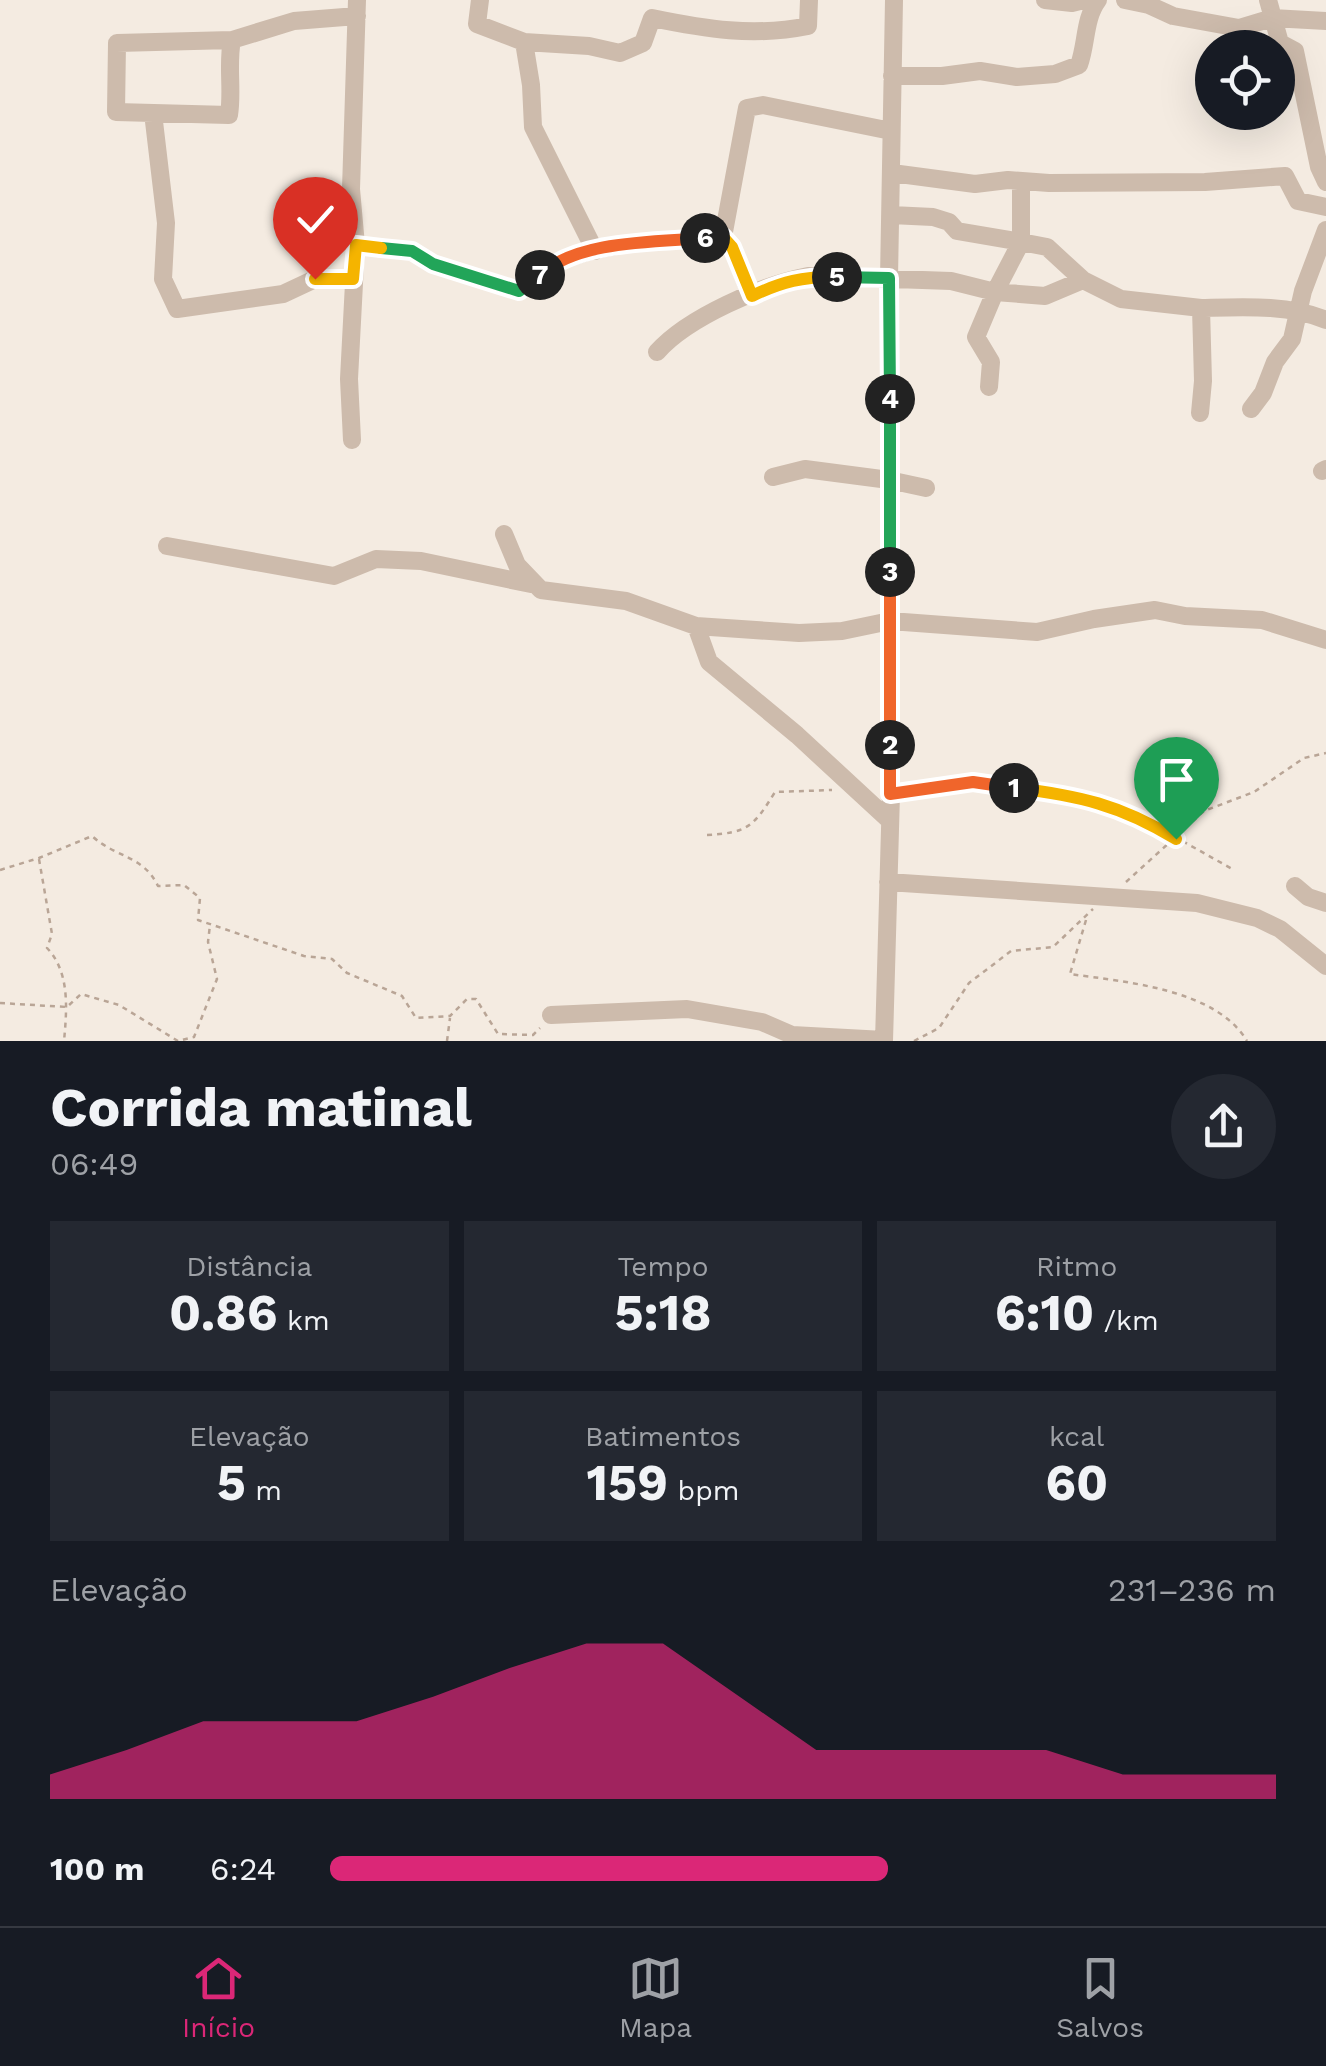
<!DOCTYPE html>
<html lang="pt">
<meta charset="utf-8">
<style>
body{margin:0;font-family:"Work Sans",sans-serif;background:#242831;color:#f1f3f6;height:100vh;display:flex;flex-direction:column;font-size:38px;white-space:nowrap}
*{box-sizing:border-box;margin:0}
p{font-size:32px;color:#9ea1a6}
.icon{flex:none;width:55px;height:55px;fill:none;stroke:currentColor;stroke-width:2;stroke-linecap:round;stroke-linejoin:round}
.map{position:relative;height:1041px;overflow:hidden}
.sheet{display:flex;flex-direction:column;background:#171b24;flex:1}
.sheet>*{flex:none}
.fabs{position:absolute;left:1195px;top:30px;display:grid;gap:20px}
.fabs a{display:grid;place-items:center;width:100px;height:100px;border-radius:50%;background:#171b24;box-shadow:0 10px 40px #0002;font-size:50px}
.pin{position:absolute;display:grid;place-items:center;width:85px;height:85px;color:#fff;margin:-102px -42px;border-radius:50% 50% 50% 0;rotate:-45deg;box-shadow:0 0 10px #0007}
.pin .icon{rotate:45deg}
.km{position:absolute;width:50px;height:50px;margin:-25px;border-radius:50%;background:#222;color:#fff;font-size:28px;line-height:50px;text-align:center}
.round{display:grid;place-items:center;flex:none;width:105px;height:105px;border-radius:52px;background:#242831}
.summary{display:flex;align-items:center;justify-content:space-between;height:170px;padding:0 50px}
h1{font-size:55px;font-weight:700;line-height:75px}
.metrics{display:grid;grid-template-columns:repeat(3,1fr);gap:15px;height:170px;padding:10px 50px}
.metrics div{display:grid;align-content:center;border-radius:0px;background:#242831;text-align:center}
.metrics b{font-size:50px;font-weight:700}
.metrics small{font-size:28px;font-weight:400}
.metrics p{font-size:28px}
.chart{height:280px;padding:20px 50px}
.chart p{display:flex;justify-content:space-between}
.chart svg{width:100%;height:180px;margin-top:10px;fill:#db2777;opacity:.7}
ul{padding:0 50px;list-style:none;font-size:32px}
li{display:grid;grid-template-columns:160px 120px 1fr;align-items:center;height:75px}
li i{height:25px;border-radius:12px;background:#db2777}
.tabs{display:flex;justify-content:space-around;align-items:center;height:140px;border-top:2px solid #363941;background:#171b24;font-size:28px;color:#9ea1a6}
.tabs a{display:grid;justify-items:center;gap:5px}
.tabs .current{color:#db2777}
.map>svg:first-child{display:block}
</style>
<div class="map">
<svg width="1326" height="1041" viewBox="0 0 1326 1041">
<rect width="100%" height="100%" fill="#f4ebe1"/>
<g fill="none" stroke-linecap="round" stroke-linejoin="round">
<path stroke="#b9a596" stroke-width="2.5" stroke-dasharray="5 5" stroke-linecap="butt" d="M 904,792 L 973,782 L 1078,796 L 1145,820 L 1234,870
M 707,835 C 748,833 754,826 775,792 L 832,790
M 39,859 L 52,934 L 47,948 C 70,972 67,1009 64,1041
M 0,870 L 39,858 L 92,836 C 116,858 143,855 158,886 L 184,885 L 200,898 L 198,920 L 304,956 L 332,959 L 347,973 L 402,996 L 416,1018 L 450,1016 L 467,999 L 476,999 L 498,1034 L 533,1035 L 540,1028
M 1126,882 L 1204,811 L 1254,792 L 1304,758 L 1326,753
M 1086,920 L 1070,974 C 1126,982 1216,989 1247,1041
M 0,1003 L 67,1007 L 81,994 L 119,1005 L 178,1041 L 194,1037 L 217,979 L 208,942 L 210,925
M 447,1041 L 450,1018
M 914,1041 L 939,1028 L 969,983 L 1011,951 L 1053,947 L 1093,909"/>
<path stroke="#cdbbac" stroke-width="18" d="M 480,0 L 477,24 L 524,42 L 531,85 L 533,127 L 595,251
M 1045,0 L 1072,3 L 1084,0
M 1125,0 L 1149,5 L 1173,16 L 1239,28 L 1272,18 L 1326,21
M 1268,0 L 1280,43 L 1295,51 L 1319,167 L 1326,182
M 232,40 C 227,65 233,90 229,115 L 116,112 L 117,43 L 232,40 L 294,21 L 357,16
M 524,42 L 589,46 L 620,53 L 643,43 L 652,18 C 705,29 754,37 808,26 L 809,0
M 892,76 L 942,76 L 980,71 L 1017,77 L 1055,74 L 1079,65 C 1087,43 1084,19 1098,0
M 153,113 L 166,223 L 163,279 L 177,309 L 283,294 L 315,279 L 353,279
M 892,173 L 975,184 L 1008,180 L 1049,183 L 1205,182 L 1285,176 L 1298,201 L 1326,207
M 1021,181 L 1021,242 L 1047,247 L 1083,280
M 723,237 L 747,108 L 763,105 L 891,131
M 356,245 L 412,251 L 433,264 L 519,291 C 534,284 542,268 557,262 C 609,240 668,241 723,237 L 732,247 L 751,296
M 657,352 C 688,317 763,285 808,276 L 951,281 L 995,292 L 1021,242 L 957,231 L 949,222 L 933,217 L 891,215
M 989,387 L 991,362 L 976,337 L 995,292 L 1045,296 L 1083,280 L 1121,299 L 1201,308
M 1251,409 L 1263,393 L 1275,362 L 1292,339 L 1303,291 L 1326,230
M 1200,413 L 1203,381 L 1201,308 C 1241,307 1289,304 1326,320
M 352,440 L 349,379 L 356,245 L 351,189 L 357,0
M 1322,471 L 1326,469
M 773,477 L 805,469 L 889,480 L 926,488
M 504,534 L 517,565 L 541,590 L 626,601 L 696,626 L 799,633 L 842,631 L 890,621 L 1037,632 L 1094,619 L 1155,610 L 1185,616 L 1262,620 L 1326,640
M 167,546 L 334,576 L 376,559 L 421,561 L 531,584
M 696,626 L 709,662 L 797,735 L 889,820
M 888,882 L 1197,903 L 1257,918 L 1280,929 L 1326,966
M 1295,886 L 1308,897 L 1326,903
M 551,1015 L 687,1009 L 762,1022 L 792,1035 L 884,1040
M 884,1041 L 891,794 L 889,278 L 894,0"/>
</g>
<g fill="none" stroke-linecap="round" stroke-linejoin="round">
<g stroke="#fff" stroke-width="20">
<path id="split-1" d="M 1014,788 C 1077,795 1121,805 1176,839"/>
</g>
<g stroke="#fff" stroke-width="20">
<path id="split-2" d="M 890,745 L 890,794 L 973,782 L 1014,788"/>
</g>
<g stroke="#fff" stroke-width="20">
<path id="split-3" d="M 890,572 L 890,745"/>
</g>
<g stroke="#fff" stroke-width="20">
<path id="split-4" d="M 890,399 L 890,572"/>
</g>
<g stroke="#fff" stroke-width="20">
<path id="split-5" d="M 837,277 L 889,278 L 890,399"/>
</g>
<g stroke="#fff" stroke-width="20">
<path id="split-6" d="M 705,238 L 723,237 L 732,247 L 752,296 C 781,282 804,276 837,277"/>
</g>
<g stroke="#fff" stroke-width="20">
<path id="split-7" d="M 540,275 C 577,240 657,242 705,238"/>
</g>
<g stroke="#fff" stroke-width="20">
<path id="split-8" d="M 381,248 L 412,251 L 433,264 L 519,291 L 540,275"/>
</g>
<g stroke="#fff" stroke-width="20">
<path id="split-9" d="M 315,279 L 353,279 L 356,245 L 381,248"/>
</g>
<use href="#split-1" stroke="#f5b400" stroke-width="12"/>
<use href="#split-2" stroke="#f0652b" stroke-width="12"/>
<use href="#split-3" stroke="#f0652b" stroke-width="12"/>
<use href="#split-4" stroke="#22a559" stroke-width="12"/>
<use href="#split-5" stroke="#22a559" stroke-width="12"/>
<use href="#split-6" stroke="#f5b400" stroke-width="12"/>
<use href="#split-7" stroke="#f0652b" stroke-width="12"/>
<use href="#split-8" stroke="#22a559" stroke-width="12"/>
<use href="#split-9" stroke="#f5b400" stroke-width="12"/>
</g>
</svg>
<div class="fabs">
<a><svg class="icon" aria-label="locate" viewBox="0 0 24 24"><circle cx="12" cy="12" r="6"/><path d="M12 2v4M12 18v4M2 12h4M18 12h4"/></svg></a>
</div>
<div class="pin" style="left:1176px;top:839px;background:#1e9e55"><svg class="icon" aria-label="arrive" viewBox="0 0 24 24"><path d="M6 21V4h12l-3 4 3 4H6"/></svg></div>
<div class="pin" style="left:315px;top:279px;background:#d93025"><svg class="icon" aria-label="check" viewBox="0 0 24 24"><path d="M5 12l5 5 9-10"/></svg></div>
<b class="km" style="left:1014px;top:788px">1</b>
<b class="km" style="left:890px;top:745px">2</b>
<b class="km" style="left:890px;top:572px">3</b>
<b class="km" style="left:890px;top:399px">4</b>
<b class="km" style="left:837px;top:277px">5</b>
<b class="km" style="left:705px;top:238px">6</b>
<b class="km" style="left:540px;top:275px">7</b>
</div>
<section class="sheet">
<div class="summary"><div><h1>Corrida matinal</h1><p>06:49</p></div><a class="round"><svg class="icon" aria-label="share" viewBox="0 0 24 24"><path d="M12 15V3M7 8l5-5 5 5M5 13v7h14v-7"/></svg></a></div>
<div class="metrics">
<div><p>Distância</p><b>0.86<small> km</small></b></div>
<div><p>Tempo</p><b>5:18</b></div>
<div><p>Ritmo</p><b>6:10<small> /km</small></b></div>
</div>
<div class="metrics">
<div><p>Elevação</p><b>5<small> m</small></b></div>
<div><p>Batimentos</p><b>159<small> bpm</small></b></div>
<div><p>kcal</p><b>60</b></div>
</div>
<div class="chart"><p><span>Elevação</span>231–236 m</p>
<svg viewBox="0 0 160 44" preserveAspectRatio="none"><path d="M0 44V38L10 32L20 25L30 25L40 25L50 19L60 12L70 6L80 6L90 19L100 32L110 32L120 32L130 32L140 38L150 38L160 38V44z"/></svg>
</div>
<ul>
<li><b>100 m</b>6:24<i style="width:59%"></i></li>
</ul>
</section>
<nav class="tabs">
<a class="current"><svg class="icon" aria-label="home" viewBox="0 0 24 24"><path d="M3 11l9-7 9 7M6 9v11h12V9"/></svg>Início</a>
<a><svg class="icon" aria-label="map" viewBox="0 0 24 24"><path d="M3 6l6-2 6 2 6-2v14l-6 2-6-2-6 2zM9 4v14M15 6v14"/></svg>Mapa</a>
<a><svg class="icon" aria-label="saved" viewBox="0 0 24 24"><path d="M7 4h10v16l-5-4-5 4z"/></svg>Salvos</a>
</nav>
